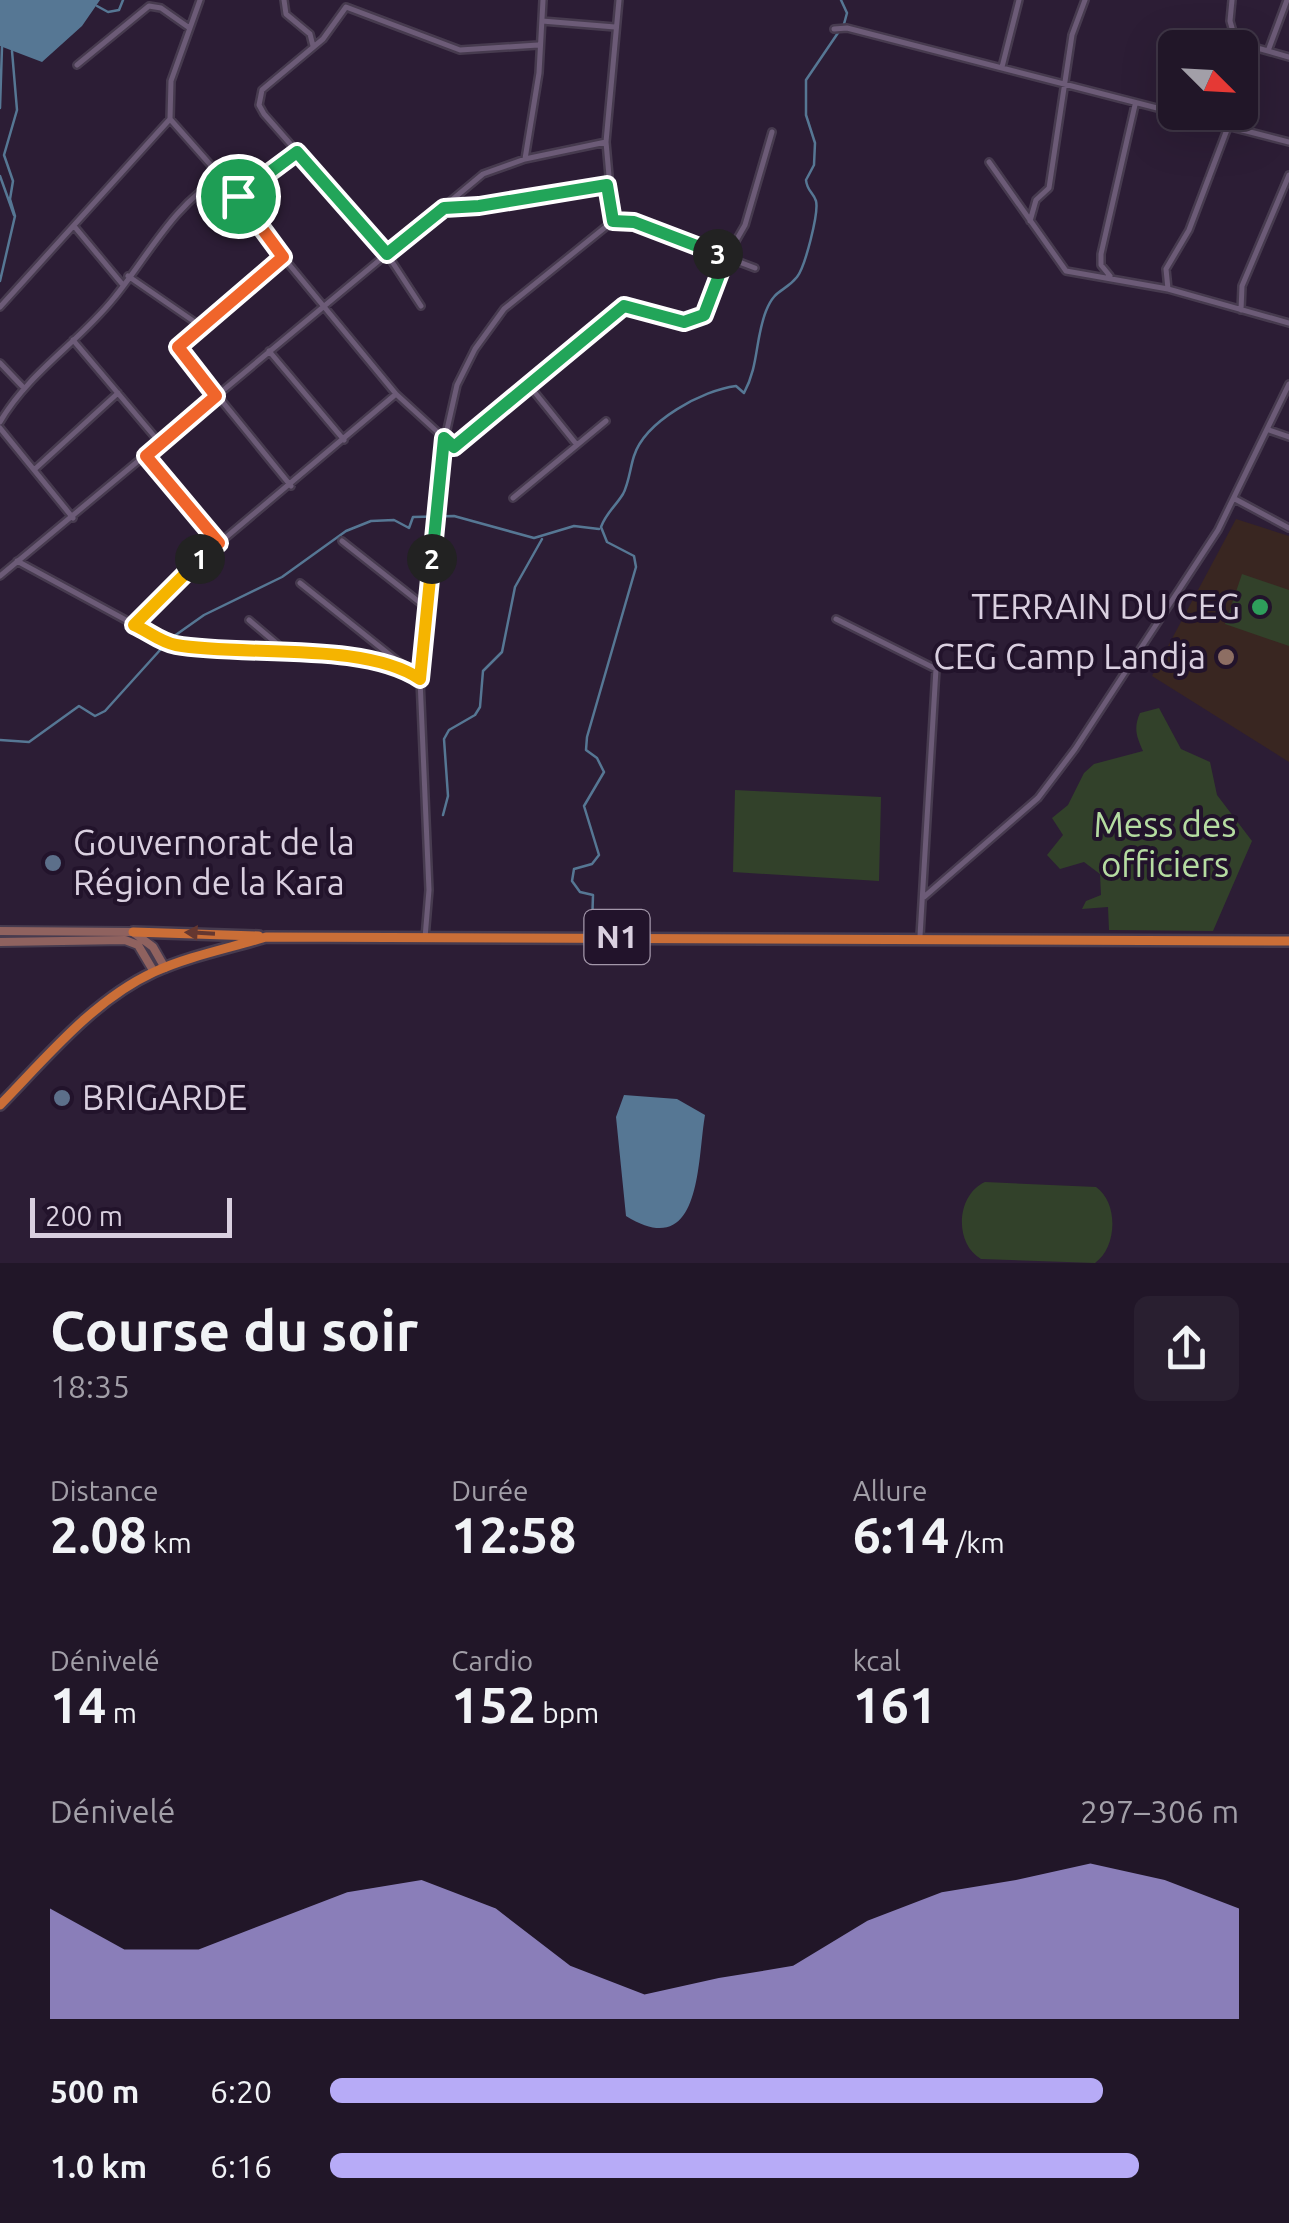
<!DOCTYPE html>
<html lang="fr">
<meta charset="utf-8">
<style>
body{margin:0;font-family:Ubuntu,sans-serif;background:#291f30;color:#f1f3f6;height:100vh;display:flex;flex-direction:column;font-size:38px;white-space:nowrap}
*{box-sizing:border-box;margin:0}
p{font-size:32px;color:#a29fa8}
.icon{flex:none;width:55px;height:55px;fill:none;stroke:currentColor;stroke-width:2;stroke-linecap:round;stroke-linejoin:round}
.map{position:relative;height:1263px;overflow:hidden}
.drawer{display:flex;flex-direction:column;background:#211628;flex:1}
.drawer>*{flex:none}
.needle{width:65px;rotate:114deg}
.buttons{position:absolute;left:1158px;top:30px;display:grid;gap:20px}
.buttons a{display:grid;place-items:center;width:100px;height:100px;border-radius:15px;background:#211628;box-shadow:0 10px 40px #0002,0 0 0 2px #3e3545;font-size:50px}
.scale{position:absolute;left:30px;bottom:25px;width:202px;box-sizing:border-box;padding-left:10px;border:5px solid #dad0e0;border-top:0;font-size:28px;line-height:35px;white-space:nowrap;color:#dad0e0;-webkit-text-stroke:8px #22132b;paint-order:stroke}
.pin{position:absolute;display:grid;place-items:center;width:85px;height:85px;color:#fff;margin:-42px;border:5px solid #fff;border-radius:50%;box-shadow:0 2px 10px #0007}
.km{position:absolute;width:50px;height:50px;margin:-25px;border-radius:50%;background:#222;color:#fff;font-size:28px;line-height:50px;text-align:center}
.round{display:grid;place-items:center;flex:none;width:105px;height:105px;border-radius:15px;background:#291f30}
.headline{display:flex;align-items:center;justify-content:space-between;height:170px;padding:0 50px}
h1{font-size:55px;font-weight:700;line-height:75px}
.figures{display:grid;grid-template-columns:repeat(3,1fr);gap:15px;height:170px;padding:10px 50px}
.figures div{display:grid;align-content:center}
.figures b{font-size:50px;font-weight:700}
.figures small{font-size:28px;font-weight:400}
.figures p{font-size:28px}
.chart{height:280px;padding:20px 50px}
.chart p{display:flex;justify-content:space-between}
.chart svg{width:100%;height:180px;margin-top:10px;fill:#b7abf7;opacity:.7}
ul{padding:0 50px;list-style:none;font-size:32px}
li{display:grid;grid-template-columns:160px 120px 1fr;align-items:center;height:75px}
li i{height:25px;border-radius:12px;background:#b7abf7}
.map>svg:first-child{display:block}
</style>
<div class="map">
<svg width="1289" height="1263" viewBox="0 0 1289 1263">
<rect width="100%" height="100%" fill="#2c1d35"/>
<path fill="#392621" d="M 1236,519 L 1289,536 L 1289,762 L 1152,676 Z"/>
<path fill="#32412a" d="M 1242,574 L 1289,590 L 1289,646 L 1225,624 Z
M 1159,708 L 1181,749 L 1210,762 L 1217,795 L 1252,841 L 1213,931 L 1109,930 L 1108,907 L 1082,909 L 1086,901 L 1101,895 L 1100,874 L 1084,862 L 1060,869 L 1047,855 L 1063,835 L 1052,818 L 1068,805 L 1084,773 L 1094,764 L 1143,751 C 1137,737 1133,729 1140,713 Z
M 735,790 L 881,797 L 879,881 L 733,872 Z
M 985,1182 L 1096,1187 C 1119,1203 1117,1248 1095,1263 L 981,1259 C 953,1243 957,1194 985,1182 Z"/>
<path fill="#567794" d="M 0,0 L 100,0 L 82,26 L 42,62 L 0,46 Z
M 624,1095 L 677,1099 L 705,1115 C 697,1161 702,1263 626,1216 L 616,1117 Z"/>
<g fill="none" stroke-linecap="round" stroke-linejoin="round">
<path stroke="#567794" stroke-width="2.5" d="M 97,6 L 108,12 L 119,10 L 123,0
M 0,108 L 2,47
M 0,176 L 14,215
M 0,281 L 15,216 L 10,199 L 13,181 L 4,155 L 17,110 L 12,51
M 0,740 L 29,742 L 79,706 L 95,716 L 105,711 L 170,639 L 204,615 L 282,577 L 346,531 L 371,521 L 394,520 L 409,528 L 413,517 L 454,516 L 534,538 L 574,526 L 599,529
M 443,815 L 448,796 L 444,739 L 449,730 L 475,715 L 480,707 L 483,671 L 502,652 L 515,587 L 542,539
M 592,926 L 593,895 L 580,892 L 572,881 L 574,869 L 592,864 L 599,855 L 584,806 L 604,772 L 597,758 L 586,750 L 587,737 L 636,567 L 634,556 L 607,542 L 601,527 C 606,513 615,507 623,494 C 629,483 630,468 634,456 C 645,421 703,390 736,386 L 744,393 C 759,365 755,339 766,311 C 775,288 784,293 797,277 C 805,267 819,213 816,201 C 813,192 807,191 806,180 L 814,165 L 815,143 L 806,115 L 806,80 L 844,24 L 847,13 L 841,0"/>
<g stroke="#473b4f" stroke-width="10">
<path id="minor" d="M 200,0 L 171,81 L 170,119 L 238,196 L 283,257 L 178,347 L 291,486
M 284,0 L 286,14 L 310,34 L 313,46
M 1232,0 L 1230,21 L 1236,42 L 1289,57
M 542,21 L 615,27
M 834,29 L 847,28 L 1289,142
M 1268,51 L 1287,0
M 77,65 L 149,6 L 161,8 L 188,27
M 1002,67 L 1019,0
M 525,159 L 539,73 L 543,0
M 989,162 L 1066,271 L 1168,289 L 1289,323
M 239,195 L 297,152
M 447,207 L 607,185
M 613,221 L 606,142 L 619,0
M 1030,221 L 1036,200 L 1049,188 L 1072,35 L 1085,0
M 74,226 L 123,285
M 283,257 L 396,394 L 454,447 L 624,306 L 684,322 L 704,315 L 722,265 L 745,225 L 772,132
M 128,276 L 202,327
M 1110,276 L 1101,265 L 1101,254 L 1135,105
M 1168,289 L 1166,269 L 1189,230 L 1228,127
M 421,306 L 387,254 L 264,114 L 259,105 L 262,90 L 323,39 L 346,7 L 460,50 L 538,45
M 0,307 L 170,119
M 1241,310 L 1242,286 L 1289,175
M 73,340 L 160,443
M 269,351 L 344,440
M 0,363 L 22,386
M 528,384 L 577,445
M 0,422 C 29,372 78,343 114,298 C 146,259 175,202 222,177
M 0,428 L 73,518
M 1269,430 L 1289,437
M 146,456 L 219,543
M 35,469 L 118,393
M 513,498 L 606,421
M 1235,499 L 1289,528
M 342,541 L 428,609
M 17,561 L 170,644 L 284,650 L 402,667
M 0,576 L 483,174 L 525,159 L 606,142
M 300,583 L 420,679
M 836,619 L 936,669 L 920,936
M 249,620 L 282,648
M 134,625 L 166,588 L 396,394
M 924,897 L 1038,798 L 1075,749 L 1218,530 L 1289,384
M 425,938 L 429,890 L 420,679 L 439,465 L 457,385 L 475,349 L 504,309 L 613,221 L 634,222 L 755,268"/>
</g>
<g stroke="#473b4f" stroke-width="12">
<path id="secondary" d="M 0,931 L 133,932 L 153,947 L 165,968
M 0,942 L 125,940 L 138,945 L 154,972"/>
</g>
<g stroke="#473b4f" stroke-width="14">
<path id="trunk" d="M 133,932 L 259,936
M 0,1105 C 46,1058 93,1000 154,972 C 189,956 230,948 266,937 L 1289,941"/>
</g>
<use href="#minor" stroke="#6c5b77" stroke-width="5"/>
<use href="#secondary" stroke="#8f625f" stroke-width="8"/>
<use href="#trunk" stroke="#ca6e37" stroke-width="9"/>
</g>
<defs><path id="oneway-solid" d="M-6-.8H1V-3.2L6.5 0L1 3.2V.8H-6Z" transform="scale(2.5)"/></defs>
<use fill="#653730" href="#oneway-solid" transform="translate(200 933) rotate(-177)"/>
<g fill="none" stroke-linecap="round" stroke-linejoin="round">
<g stroke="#fff" stroke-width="20">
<path id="split-1" d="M 200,559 L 219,543 L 146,456 L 216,396 L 178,347 L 283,257 L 238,196"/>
</g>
<g stroke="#fff" stroke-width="20">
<path id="split-2" d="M 200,559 L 134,625 C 148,631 160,642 176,645 C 244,657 363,641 420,679 L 432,559"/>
</g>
<g stroke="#fff" stroke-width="20">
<path id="split-3" d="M 432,559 L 444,438 L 454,447 L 624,306 L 684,322 L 704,315 L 726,257 L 718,254"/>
</g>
<g stroke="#fff" stroke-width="20">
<path id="split-4" d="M 238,196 L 297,152 L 387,254 L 444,208 L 479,206 L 607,185 L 613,221 L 634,222 L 718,254"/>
</g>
<use href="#split-1" stroke="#f0652b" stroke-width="12"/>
<use href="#split-2" stroke="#f5b400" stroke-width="12"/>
<use href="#split-3" stroke="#22a559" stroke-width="12"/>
<use href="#split-4" stroke="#22a559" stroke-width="12"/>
</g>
<circle fill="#2e9e5b" stroke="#22132b" stroke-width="4" cx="1260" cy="607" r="10"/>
<circle fill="#8d6e63" stroke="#22132b" stroke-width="4" cx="1226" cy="657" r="10"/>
<g fill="#5c6f8a" stroke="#22132b" stroke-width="4">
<circle cx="53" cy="863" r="10"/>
<circle cx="62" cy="1098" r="10"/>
</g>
<g text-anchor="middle" stroke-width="8" stroke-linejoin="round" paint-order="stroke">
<rect fill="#22132b" stroke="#a397aa" stroke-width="2.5" x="584.5" y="910" width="65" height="54" rx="8"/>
<g font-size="32" font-weight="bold" fill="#dad0e0">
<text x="617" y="948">N1</text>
</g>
<g font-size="35" fill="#dad0e0" stroke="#22132b" text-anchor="end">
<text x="1240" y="619">TERRAIN DU CEG</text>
<text x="1206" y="669">CEG Camp Landja</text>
<text x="73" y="855" text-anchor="start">Gouvernorat de la<tspan x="73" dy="40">Région de la Kara</tspan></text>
<text x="82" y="1110" text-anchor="start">BRIGARDE</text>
</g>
<g font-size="35" fill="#b5dca1" stroke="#22132b">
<text x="1165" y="837">Mess des<tspan x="1165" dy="40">officiers</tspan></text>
</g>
</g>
</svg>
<div class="buttons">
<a><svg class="needle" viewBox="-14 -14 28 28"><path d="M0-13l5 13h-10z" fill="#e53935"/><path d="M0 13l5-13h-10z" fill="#a29fa8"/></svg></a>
</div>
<div class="scale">200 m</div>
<div class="pin" style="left:238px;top:196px;background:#1e9e55"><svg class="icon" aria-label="arrive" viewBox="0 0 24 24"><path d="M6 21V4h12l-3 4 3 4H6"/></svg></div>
<b class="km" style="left:200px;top:559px">1</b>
<b class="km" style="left:432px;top:559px">2</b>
<b class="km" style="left:718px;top:254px">3</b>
</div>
<section class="drawer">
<div class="headline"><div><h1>Course du soir</h1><p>18:35</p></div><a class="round"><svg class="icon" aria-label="share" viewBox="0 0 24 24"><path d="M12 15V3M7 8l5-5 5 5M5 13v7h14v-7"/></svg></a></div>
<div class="figures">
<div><p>Distance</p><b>2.08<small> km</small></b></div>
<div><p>Durée</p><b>12:58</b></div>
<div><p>Allure</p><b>6:14<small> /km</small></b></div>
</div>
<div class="figures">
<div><p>Dénivelé</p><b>14<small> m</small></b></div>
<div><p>Cardio</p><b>152<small> bpm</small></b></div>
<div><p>kcal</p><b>161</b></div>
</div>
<div class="chart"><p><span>Dénivelé</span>297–306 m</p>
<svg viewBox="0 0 160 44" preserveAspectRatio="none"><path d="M0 44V17L10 27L20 27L30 20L40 13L50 10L60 17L70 31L80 38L90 34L100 31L110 20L120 13L130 10L140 6L150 10L160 17V44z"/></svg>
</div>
<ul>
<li><b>500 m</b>6:20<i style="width:85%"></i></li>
<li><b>1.0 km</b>6:16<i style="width:89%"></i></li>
</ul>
</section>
